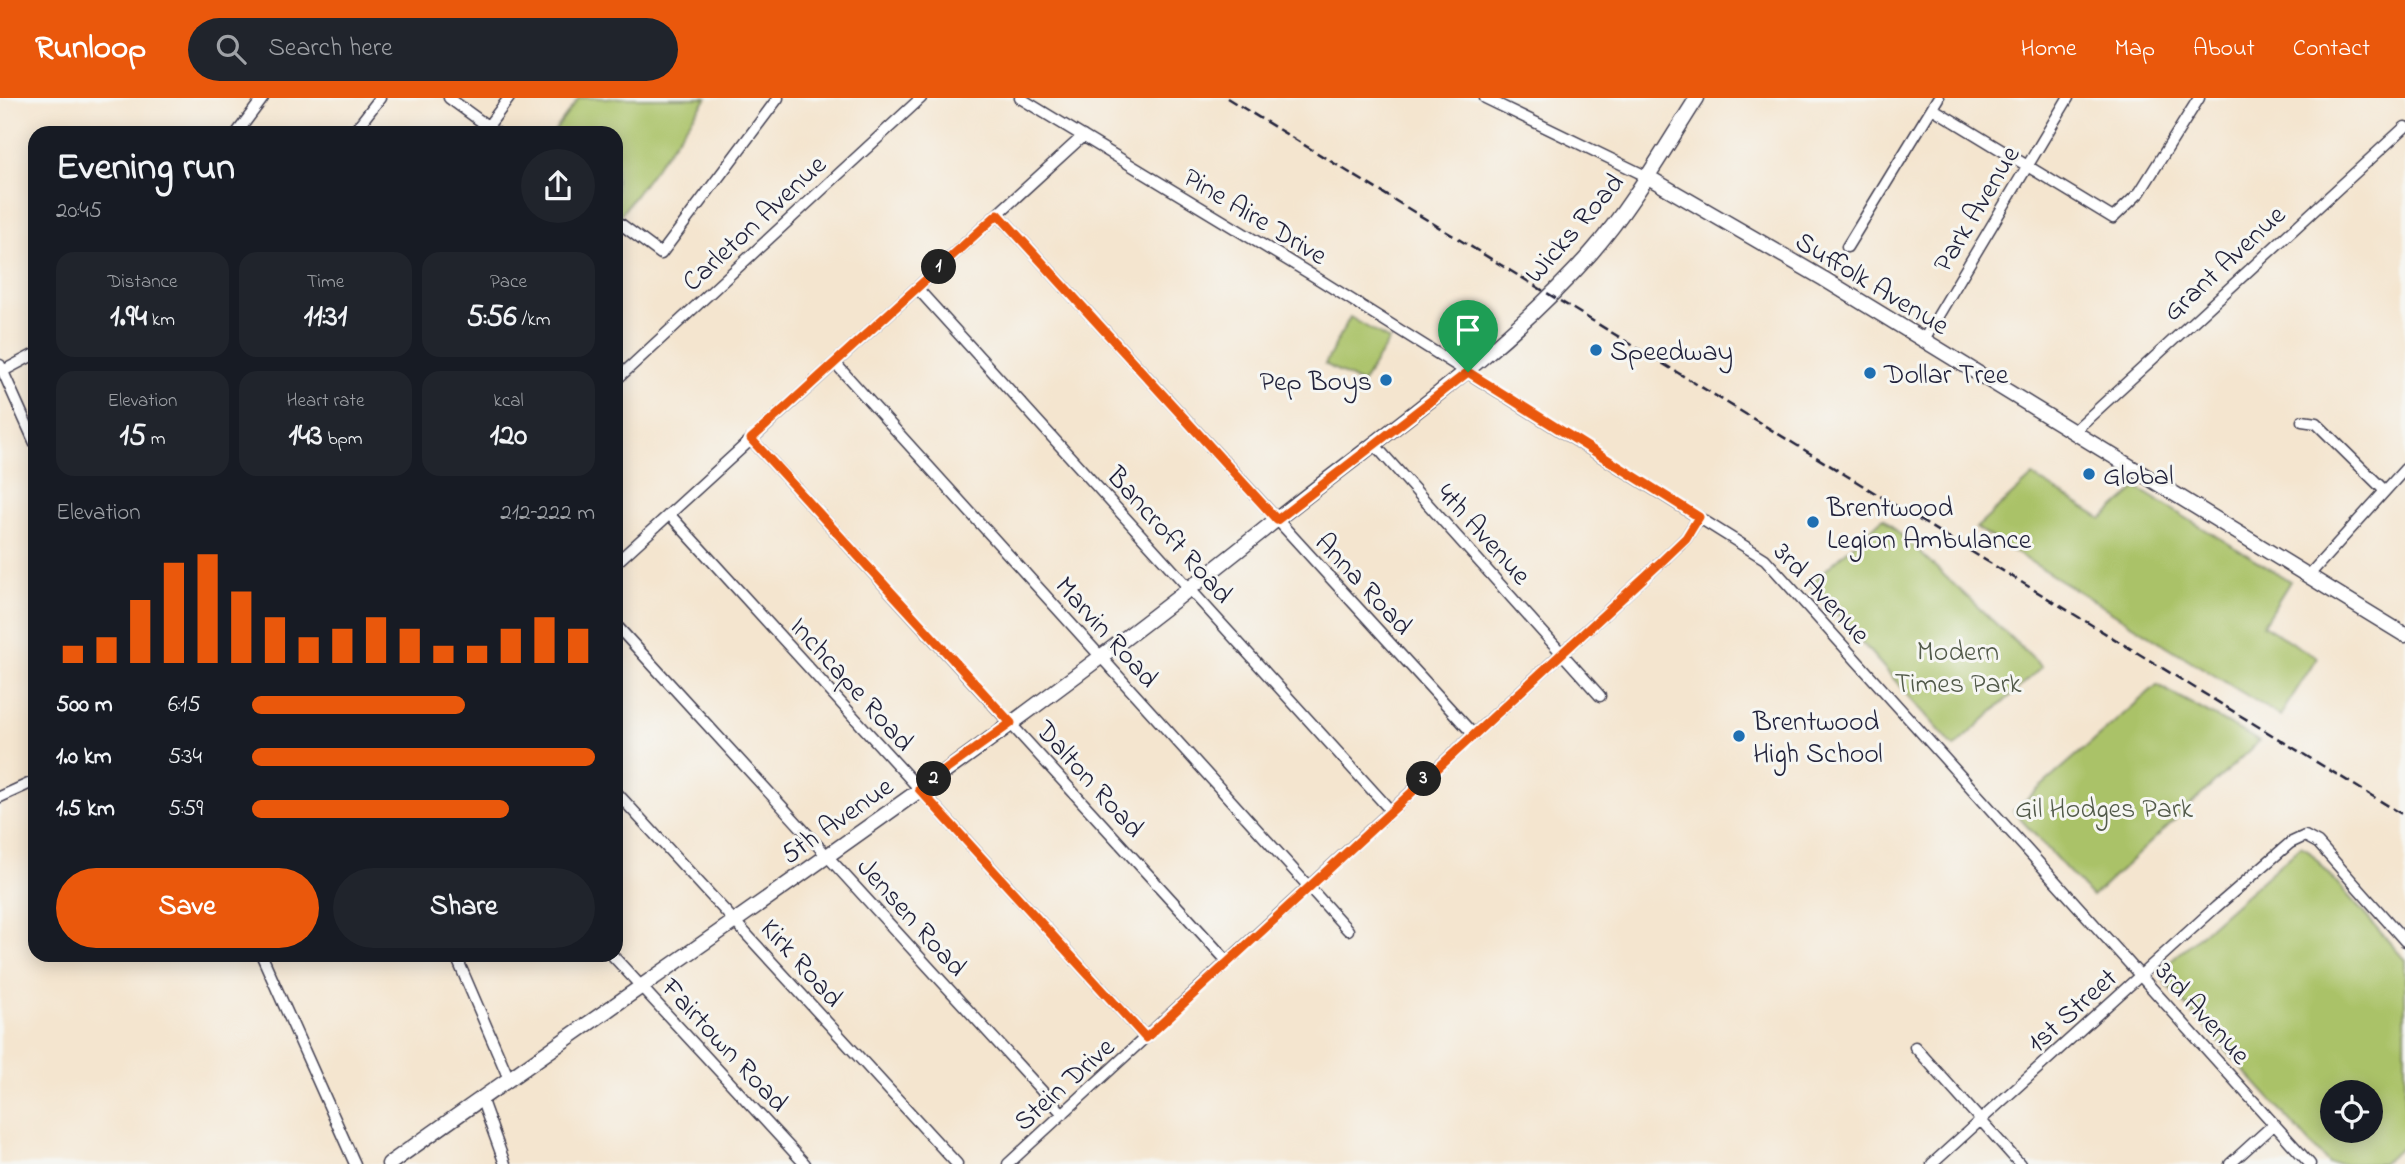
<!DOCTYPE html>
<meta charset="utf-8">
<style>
body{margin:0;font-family:"Indie Flower",sans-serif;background:#20242c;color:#f1f3f6;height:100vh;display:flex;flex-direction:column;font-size:26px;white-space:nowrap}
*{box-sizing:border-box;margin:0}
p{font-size:23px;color:#9ea1a6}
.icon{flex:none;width:38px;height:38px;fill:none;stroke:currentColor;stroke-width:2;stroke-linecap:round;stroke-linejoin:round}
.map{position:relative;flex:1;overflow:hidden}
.side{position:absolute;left:28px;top:28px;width:595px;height:836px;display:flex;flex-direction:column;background:#171b24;border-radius:21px;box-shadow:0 4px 18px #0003}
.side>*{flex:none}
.buttons{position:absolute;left:2320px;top:982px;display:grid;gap:14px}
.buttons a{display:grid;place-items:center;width:63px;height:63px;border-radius:50%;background:#171b24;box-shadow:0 4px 18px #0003;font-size:35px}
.pin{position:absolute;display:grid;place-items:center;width:60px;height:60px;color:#fff;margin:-72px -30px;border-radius:50% 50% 50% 0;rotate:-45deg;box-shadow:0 0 7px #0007}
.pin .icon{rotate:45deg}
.km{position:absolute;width:35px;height:35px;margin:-18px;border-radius:50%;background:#222;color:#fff;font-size:19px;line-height:35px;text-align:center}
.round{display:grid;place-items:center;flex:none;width:74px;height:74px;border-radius:37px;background:#20242c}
.headline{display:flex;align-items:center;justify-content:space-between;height:119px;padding:0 28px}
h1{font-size:38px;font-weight:800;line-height:52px}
.stats{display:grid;grid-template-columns:repeat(3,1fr);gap:10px;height:119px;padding:7px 28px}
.stats div{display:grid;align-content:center;border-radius:18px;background:#20242c;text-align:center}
.stats b{font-size:30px;font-weight:800}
.stats small{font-size:19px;font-weight:400}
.stats p{font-size:19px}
.chart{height:196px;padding:14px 28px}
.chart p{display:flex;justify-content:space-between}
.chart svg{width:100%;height:126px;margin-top:7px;stroke:#ea580c;stroke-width:6}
.button{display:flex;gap:14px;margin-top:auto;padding:14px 28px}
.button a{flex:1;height:80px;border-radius:42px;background:#ea580c;color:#fff;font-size:28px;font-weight:800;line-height:80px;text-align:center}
.button a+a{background:#20242c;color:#f1f3f6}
ul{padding:0 28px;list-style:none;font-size:23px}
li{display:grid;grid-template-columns:112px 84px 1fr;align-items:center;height:52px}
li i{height:18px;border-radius:9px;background:#ea580c}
header{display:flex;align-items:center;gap:42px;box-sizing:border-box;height:98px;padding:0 35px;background:#ea580c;color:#fff}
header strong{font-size:33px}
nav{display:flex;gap:38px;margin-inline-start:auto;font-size:24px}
.search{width:490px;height:63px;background:#20242c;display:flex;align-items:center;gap:18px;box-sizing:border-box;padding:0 24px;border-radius:38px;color:#9ea1a6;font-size:26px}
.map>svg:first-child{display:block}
</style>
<header>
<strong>Runloop</strong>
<div class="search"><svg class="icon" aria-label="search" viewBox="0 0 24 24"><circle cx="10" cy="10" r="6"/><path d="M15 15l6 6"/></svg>Search here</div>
<nav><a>Home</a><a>Map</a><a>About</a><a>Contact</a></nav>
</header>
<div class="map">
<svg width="2405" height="1066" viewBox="0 0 2405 1066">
<rect width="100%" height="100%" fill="#f6f6f2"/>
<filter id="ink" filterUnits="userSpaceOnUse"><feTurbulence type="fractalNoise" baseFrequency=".0143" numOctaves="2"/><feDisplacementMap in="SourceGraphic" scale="14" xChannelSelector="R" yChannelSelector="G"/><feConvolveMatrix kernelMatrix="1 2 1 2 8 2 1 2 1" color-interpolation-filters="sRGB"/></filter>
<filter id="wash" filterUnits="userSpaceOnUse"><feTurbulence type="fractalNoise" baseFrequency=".00686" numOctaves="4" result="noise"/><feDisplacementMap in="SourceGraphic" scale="28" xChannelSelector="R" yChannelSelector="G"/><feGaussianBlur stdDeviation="1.57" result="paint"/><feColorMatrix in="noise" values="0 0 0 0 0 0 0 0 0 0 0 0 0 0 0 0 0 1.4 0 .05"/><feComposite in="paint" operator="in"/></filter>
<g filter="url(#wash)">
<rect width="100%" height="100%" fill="#f4e5cf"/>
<path fill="#aac267" stroke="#667251" stroke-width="2" fill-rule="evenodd" d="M 579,0 L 707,0 L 616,123 L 616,35 L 553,35 Z
M 1350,219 L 1389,242 L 1362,286 L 1325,266 Z
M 2033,378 L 2102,421 L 2137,390 L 2290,483 L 2263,527 L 2317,560 L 2280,618 L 1976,430 Z
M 1883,420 L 2042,569 L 1954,649 L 1810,486 Z
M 2157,587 L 2259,643 L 2092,799 L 2013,713 Z
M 2301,748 L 2308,752 L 2405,862 L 2405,1046 L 2382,1066 L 2329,1066 L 2166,886 L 2163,870 ZM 2333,994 L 2371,994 L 2371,1032 L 2333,1032 Z"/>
</g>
<g filter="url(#ink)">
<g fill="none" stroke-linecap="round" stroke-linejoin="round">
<g stroke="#423f51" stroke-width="13">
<path id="minor" d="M 449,0 L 497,35
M 1020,0 L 1312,177 L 1765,461 L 2310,1066
M 1485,0 L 1648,79
M 1932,10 L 2113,120 L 2140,94 L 2199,0
M 237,35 L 263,0
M 353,35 L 380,0
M 483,35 L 509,0
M 998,116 L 1473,636
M 618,124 L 661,156 L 778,0
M 1847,149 L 1938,0
M 917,190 L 1391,713
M 1923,243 L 2068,0
M 835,265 L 1348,832
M 0,267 L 35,345
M 3,273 L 35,256
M 616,282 L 921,0
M 2302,323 L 2316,325 L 2385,393
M 2072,335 L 2405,29
M 751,341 L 1227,863
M 1374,346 L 1600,598
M 669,416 L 1146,940
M 616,465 L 1083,38
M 2309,477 L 2405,371
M 616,527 L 1063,1016
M 616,694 L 957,1066
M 0,699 L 35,683
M 262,858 L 355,1066
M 456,858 L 509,981
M 613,858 L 805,1066
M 1915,949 L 2020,1066
M 481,1000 L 505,1066
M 1008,1066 L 1662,463 L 1686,440 L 1699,419
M 1932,1066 L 2216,809 L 2290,745 L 2305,738 L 2318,745 L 2405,843
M 2230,1066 L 2274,1026"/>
</g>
<g stroke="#423f51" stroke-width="17">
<path id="major" d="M 1648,79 L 1824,181 L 2405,537
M 389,1066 C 683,856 985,657 1266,430 C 1376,341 1497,261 1591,155 C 1632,108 1663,53 1697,0"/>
</g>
<use href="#minor" stroke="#fff" stroke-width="10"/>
<use href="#major" stroke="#fff" stroke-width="14"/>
<path stroke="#22223b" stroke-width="2.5" stroke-dasharray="10 5" stroke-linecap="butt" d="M 1227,0 L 2405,718"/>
</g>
</g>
<g fill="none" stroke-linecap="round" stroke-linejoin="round" filter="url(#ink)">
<g stroke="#fff" stroke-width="14">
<path id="route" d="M 998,116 L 1277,422 L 1468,274 L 1699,419 L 1686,440 L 1662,463 L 1146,940 L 919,691 L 1011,625 L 751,341 Z"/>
</g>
<use href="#route" stroke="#ea580c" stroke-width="9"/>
</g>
<g fill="#1f6fb2" stroke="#f6f6f2" stroke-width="2.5">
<circle cx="1596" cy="252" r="7"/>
<circle cx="1870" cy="275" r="7"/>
<circle cx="1386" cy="282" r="7"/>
<circle cx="2089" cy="376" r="7"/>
<circle cx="1813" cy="424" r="7"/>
<circle cx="1739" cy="638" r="7"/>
</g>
<g text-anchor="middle" stroke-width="6" stroke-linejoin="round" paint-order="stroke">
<g font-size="28" fill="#22223b" stroke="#f6f6f2">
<text transform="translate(1975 110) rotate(-59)" y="10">Park Avenue</text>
<text transform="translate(1256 117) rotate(31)" y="10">Pine Aire Drive</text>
<text transform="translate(753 124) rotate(-43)" y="10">Carleton Avenue</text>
<text transform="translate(1573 129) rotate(-49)" y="10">Wicks Road</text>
<text transform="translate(2223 164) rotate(-43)" y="10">Grant Avenue</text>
<text transform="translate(1873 184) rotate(31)" y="10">Suffolk Avenue</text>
<text transform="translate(1485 435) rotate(48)" y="10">4th Avenue</text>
<text transform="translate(1171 436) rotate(48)" y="10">Bancroft Road</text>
<text transform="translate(1365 485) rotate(47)" y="10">Anna Road</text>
<text transform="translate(1823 494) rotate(47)" y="10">3rd Avenue</text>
<text transform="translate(1108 533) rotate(48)" y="10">Marvin Road</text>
<text transform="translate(853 585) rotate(48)" y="10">Inchcape Road</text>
<text transform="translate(1091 680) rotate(48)" y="10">Dalton Road</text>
<text transform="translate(836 721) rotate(-35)" y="10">5th Avenue</text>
<text transform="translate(913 818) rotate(48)" y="10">Jensen Road</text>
<text transform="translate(803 864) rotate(48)" y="10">Kirk Road</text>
<text transform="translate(2071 911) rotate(-42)" y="10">1st Street</text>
<text transform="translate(2204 914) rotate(48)" y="10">3rd Avenue</text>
<text transform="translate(726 946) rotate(47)" y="10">Fairtown Road</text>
<text transform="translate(1063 985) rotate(-42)" y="10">Stein Drive</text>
</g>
<g font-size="28" fill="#22223b" stroke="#f6f6f2" text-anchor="start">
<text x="1610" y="262">Speedway</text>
<text x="1884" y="285">Dollar Tree</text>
<text x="1372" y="292" text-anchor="end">Pep Boys</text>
<text x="2103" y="386">Global</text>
<text x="1827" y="418">Brentwood<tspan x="1827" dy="32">Legion Ambulance</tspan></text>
<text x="1753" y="632">Brentwood<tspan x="1753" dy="32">High School</tspan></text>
</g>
<g font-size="28" fill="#525a4a" stroke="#f6f6f2">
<text x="1958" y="562">Modern<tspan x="1958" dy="32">Times Park</tspan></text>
<text x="2104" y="719">Gil Hodges Park</text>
</g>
</g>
</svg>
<div class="buttons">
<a><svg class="icon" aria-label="locate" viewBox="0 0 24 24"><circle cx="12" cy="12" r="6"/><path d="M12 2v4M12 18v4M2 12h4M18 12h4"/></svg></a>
</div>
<div class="pin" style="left:1468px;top:274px;background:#1e9e55"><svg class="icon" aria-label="arrive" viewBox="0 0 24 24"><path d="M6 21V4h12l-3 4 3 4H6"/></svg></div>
<b class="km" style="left:939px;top:169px">1</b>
<b class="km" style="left:934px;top:681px">2</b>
<b class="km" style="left:1424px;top:681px">3</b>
<section class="side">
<div class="headline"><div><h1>Evening run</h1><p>20:45</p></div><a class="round"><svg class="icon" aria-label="share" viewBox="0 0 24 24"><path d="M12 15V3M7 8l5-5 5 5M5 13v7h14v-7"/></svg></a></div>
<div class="stats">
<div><p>Distance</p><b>1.94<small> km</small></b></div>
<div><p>Time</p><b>11:31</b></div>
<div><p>Pace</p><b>5:56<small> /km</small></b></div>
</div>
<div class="stats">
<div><p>Elevation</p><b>15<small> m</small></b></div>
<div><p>Heart rate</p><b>143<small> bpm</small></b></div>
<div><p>kcal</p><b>120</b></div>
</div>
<div class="chart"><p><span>Elevation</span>212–222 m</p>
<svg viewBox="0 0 160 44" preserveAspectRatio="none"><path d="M5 44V38M15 44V35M25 44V22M35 44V9M45 44V6M55 44V19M65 44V28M75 44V35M85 44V32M95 44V28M105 44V32M115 44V38M125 44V38M135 44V32M145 44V28M155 44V32"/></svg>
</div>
<ul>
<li><b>500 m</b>6:15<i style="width:62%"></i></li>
<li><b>1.0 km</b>5:34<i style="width:100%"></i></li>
<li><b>1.5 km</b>5:59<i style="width:75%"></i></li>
</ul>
<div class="button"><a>Save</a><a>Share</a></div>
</section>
</div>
